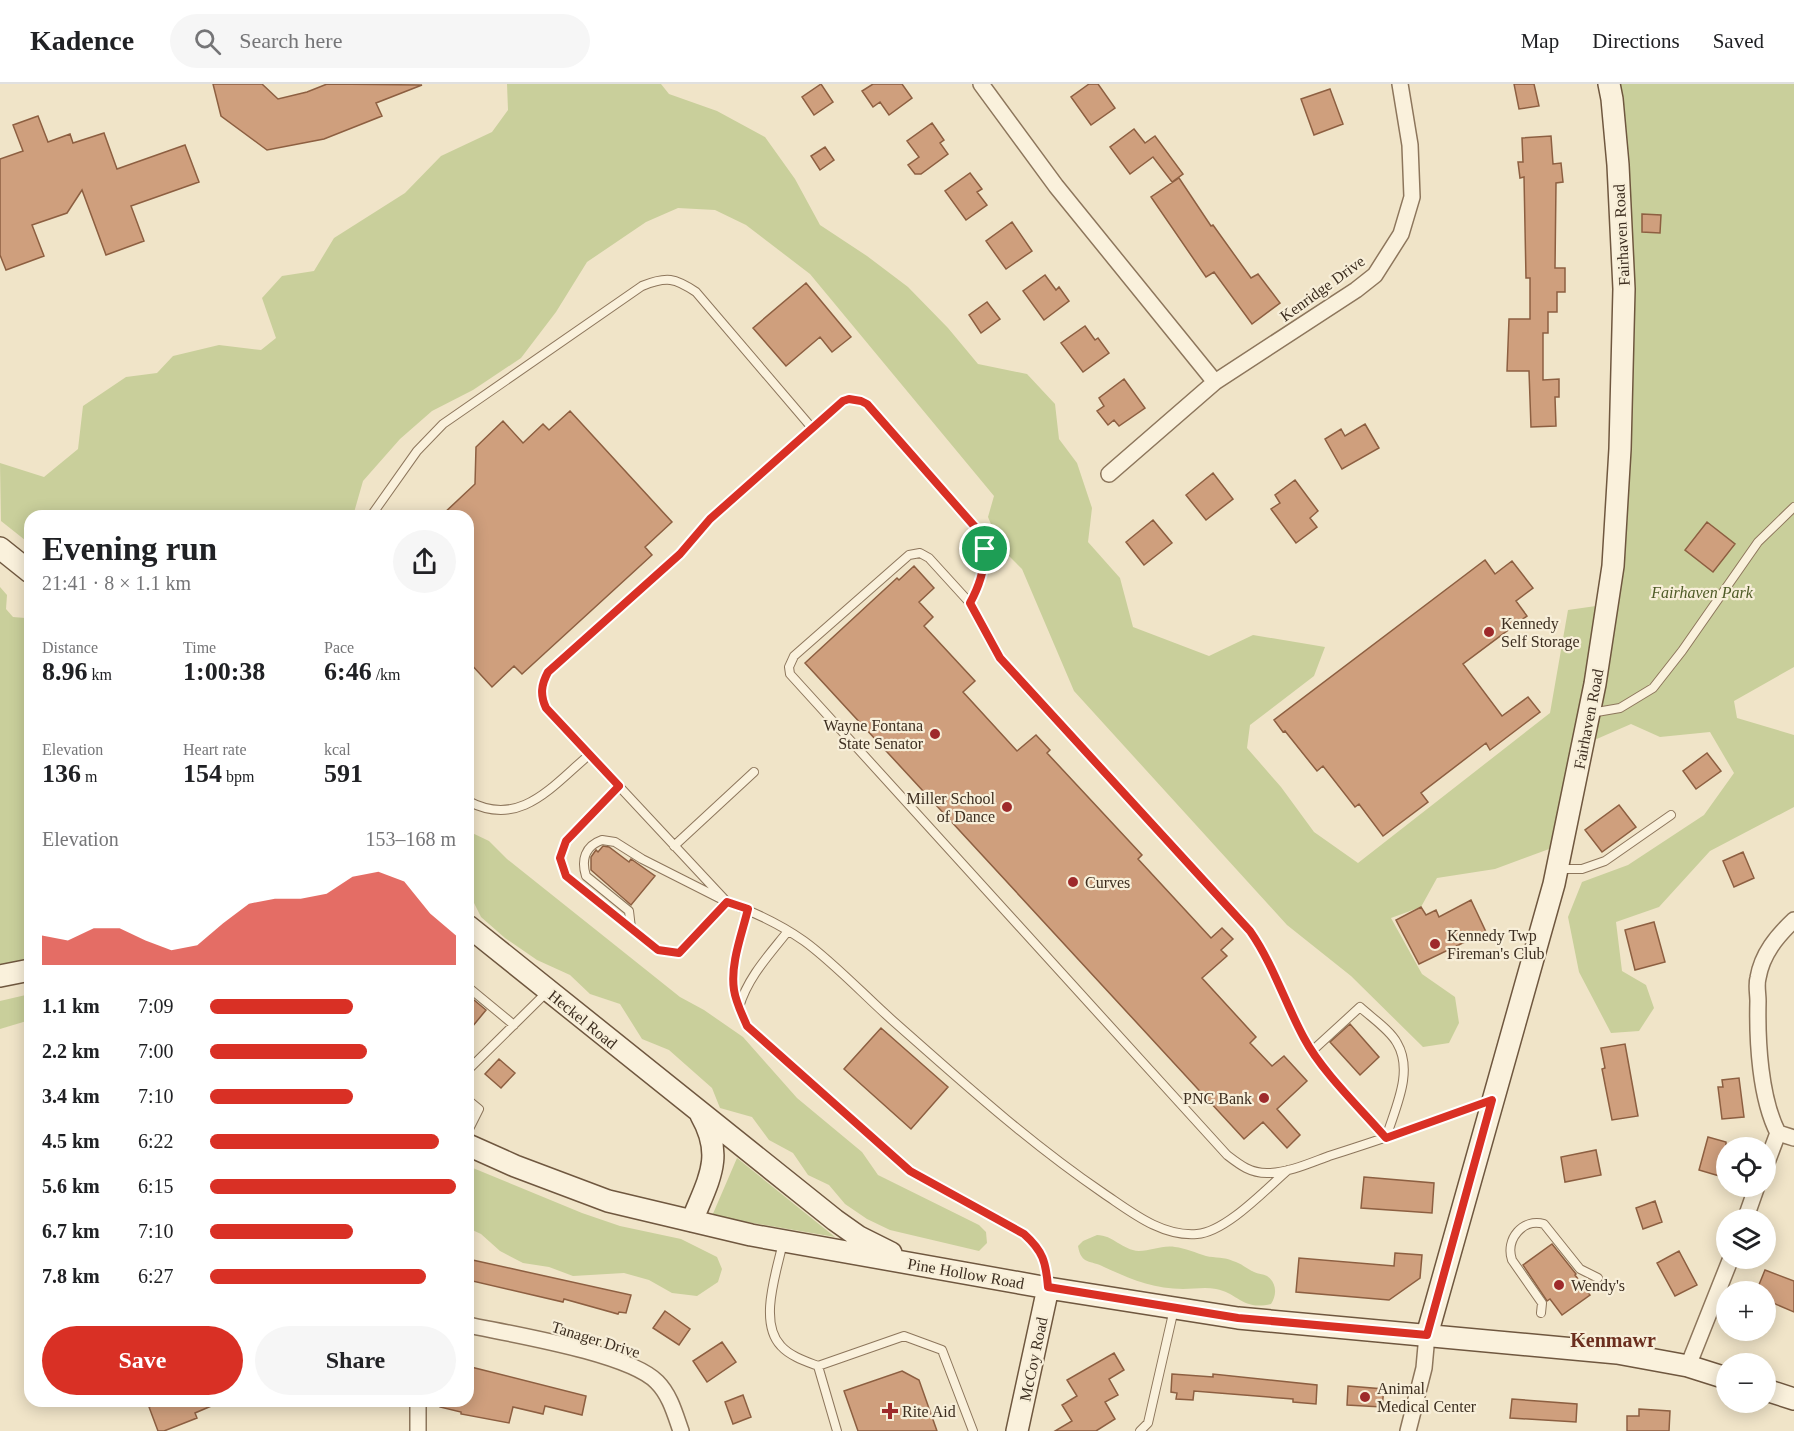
<!DOCTYPE html>
<meta charset="utf-8">
<style>
body{margin:0;font-family:"Times New Roman",serif;background:#f6f6f6;color:#202124;height:100vh;display:flex;flex-direction:column;font-size:22px;white-space:nowrap}
*{box-sizing:border-box;margin:0}
p{font-size:20px;color:#757577}
.icon{flex:none;width:33px;height:33px;fill:none;stroke:currentColor;stroke-width:2;stroke-linecap:round;stroke-linejoin:round}
.map{position:relative;flex:1;overflow:hidden}
.details{position:absolute;left:24px;top:426px;width:450px;height:897px;display:flex;flex-direction:column;background:#fff;border-radius:18px;box-shadow:0 3px 15px #0003}
.details>*{flex:none}
.controls{position:absolute;left:1716px;top:1053px;display:grid;gap:12px}
.controls a{display:grid;place-items:center;width:60px;height:60px;border-radius:50%;background:#fff;box-shadow:0 3px 15px #0003;font-size:30px}
.pin{position:absolute;display:grid;place-items:center;width:51px;height:51px;color:#fff;margin:-26px;border:3px solid #fff;border-radius:50%;box-shadow:0 2px 6px #0007}
.round{display:grid;place-items:center;flex:none;width:63px;height:63px;border-radius:32px;background:#f6f6f6}
.head{display:flex;align-items:center;justify-content:space-between;height:102px;padding:0 18px}
h1{font-size:33px;font-weight:700;line-height:45px}
.stats{display:grid;grid-template-columns:repeat(3,1fr);gap:9px;height:102px;padding:6px 18px}
.stats div{display:grid;align-content:center}
.stats b{font-size:26px;font-weight:700}
.stats small{font-size:16px;font-weight:400}
.stats p{font-size:16px}
.chart{height:168px;padding:12px 18px}
.chart p{display:flex;justify-content:space-between}
.chart svg{width:100%;height:108px;margin-top:6px;fill:#d93025;opacity:.7}
.action{display:flex;gap:12px;margin-top:auto;padding:12px 18px}
.action a{flex:1;height:69px;border-radius:36px;background:#d93025;color:#fff;font-size:24px;font-weight:700;line-height:69px;text-align:center}
.action a+a{background:#f6f6f6;color:#202124}
ul{padding:0 18px;list-style:none;font-size:20px}
li{display:grid;grid-template-columns:96px 72px 1fr;align-items:center;height:45px}
li i{height:15px;border-radius:8px;background:#d93025}
header{display:flex;align-items:center;gap:36px;box-sizing:border-box;height:84px;padding:0 30px;background:#fff;border-bottom:2px solid #e0e0e0}
header strong{font-size:28px}
nav{display:flex;gap:33px;margin-inline-start:auto;font-size:21px}
.search{width:420px;height:54px;background:#f6f6f6;display:flex;align-items:center;gap:15px;box-sizing:border-box;padding:0 21px;border-radius:33px;color:#757577;font-size:22px}
.map>svg:first-child{display:block}
</style>
<header>
<strong>Kadence</strong>
<div class="search"><svg class="icon" aria-label="search" viewBox="0 0 24 24"><circle cx="10" cy="10" r="6"/><path d="M15 15l6 6"/></svg>Search here</div>
<nav><a>Map</a><a>Directions</a><a>Saved</a></nav>
</header>
<div class="map">
<svg width="1794" height="1347" viewBox="0 0 1794 1347">
<rect width="100%" height="100%" fill="#f0e4c8"/>
<path fill="#c9cf9b" d="M 507,0 L 661,0 L 669,10 L 717,27 L 765,53 L 795,95 L 820,141 L 867,172 L 908,203 L 948,244 L 978,280 L 1027,290 L 1055,320 L 1059,355 L 1077,379 L 1092,424 L 1088,458 L 1120,494 L 1133,543 L 1209,572 L 1253,551 L 1325,563 L 1314,592 L 1250,641 L 1247,664 L 1281,703 L 1314,748 L 1358,779 L 1550,629 L 1568,526 L 1603,521 L 1560,761 L 1495,785 L 1437,794 L 1421,823 L 1391,834 L 1422,890 L 1455,913 L 1459,939 L 1449,959 L 1423,963 L 1351,892 L 1287,841 L 1074,607 L 1022,485 L 1001,464 L 988,433 L 994,412 L 810,190 L 746,141 L 715,126 L 678,124 L 646,138 L 587,178 L 556,228 L 521,274 L 473,306 L 432,327 L 400,355 L 363,397 L 353,432 L 30,432 L 30,460 L 1,437 L 0,379 L 44,393 L 78,365 L 83,322 L 126,293 L 157,289 L 173,272 L 219,261 L 261,266 L 276,254 L 262,214 L 282,192 L 314,187 L 334,154 L 405,109 L 441,72 L 492,48 L 508,26 Z
M 1609,0 L 1794,0 L 1794,583 L 1734,617 L 1737,634 L 1794,651 L 1794,723 L 1710,767 L 1659,823 L 1616,838 L 1622,887 L 1646,901 L 1654,924 L 1639,947 L 1611,949 L 1579,888 L 1568,833 L 1582,798 L 1628,781 L 1704,731 L 1734,689 L 1710,648 L 1660,653 L 1631,640 L 1583,661 L 1620,365 Z
M 0,503 L 7,511 L 6,525 L 13,533 L 25,534 L 30,536 L 30,885 L 0,888 Z
M 468,747 L 489,757 L 507,775 L 680,913 L 704,926 L 743,953 L 797,1014 L 862,1068 L 878,1091 L 979,1141 L 986,1148 L 987,1159 L 979,1167 L 890,1146 L 867,1135 L 845,1120 L 829,1101 L 808,1091 L 793,1069 L 769,1056 L 752,1033 L 720,1024 L 712,1004 L 669,966 L 642,955 L 620,920 L 590,910 L 570,891 L 537,876 L 505,854 L 481,833 L 468,807 Z
M 30,910 L 30,936 L 0,945 L 0,917 Z
M 737,1074 L 835,1153 L 712,1132 Z
M 468,1082 L 582,1129 L 620,1142 L 681,1155 L 717,1173 L 722,1185 L 718,1198 L 697,1212 L 672,1209 L 649,1196 L 624,1189 L 573,1192 L 549,1183 L 523,1179 L 500,1167 L 481,1150 L 468,1144 Z
M 1097,1151 C 1113,1151 1122,1166 1139,1167 C 1151,1167 1162,1161 1175,1163 C 1185,1164 1196,1169 1206,1172 C 1215,1174 1225,1173 1233,1177 C 1241,1179 1247,1185 1254,1188 C 1258,1190 1263,1190 1267,1192 C 1277,1199 1277,1211 1271,1220 C 1243,1227 1238,1209 1216,1205 C 1205,1203 1194,1205 1183,1205 C 1154,1205 1130,1195 1104,1183 C 1091,1176 1081,1181 1078,1162 L 1083,1157 Z"/>
<path fill="#cf9f7d" stroke="#8d5f41" stroke-width="1.5" d="M 213,0 L 262,0 L 278,15 L 307,8 L 327,0 L 422,1 L 376,19 L 382,32 L 324,55 L 267,66 L 221,32 Z
M 821,0 L 833,18 L 814,31 L 802,13 Z
M 873,0 L 902,0 L 912,14 L 889,31 L 880,18 L 873,23 L 862,7 Z
M 1089,0 L 1098,0 L 1115,24 L 1091,41 L 1071,13 Z
M 1514,0 L 1534,0 L 1539,22 L 1519,25 Z
M 1330,5 L 1343,40 L 1314,51 L 1301,15 Z
M 38,32 L 48,58 L 70,50 L 73,59 L 104,49 L 117,85 L 185,61 L 199,98 L 131,122 L 144,157 L 106,171 L 82,106 L 67,129 L 32,141 L 44,172 L 6,186 L 0,171 L 0,75 L 23,67 L 13,41 Z
M 932,39 L 944,56 L 940,59 L 948,70 L 921,90 L 915,90 L 908,81 L 919,73 L 907,57 Z
M 1134,45 L 1145,59 L 1155,52 L 1183,90 L 1172,98 L 1153,73 L 1130,90 L 1110,63 Z
M 1551,52 L 1553,80 L 1561,79 L 1563,98 L 1556,99 L 1555,184 L 1565,184 L 1565,208 L 1557,208 L 1557,228 L 1548,228 L 1548,249 L 1543,249 L 1543,296 L 1559,295 L 1559,313 L 1555,313 L 1556,342 L 1531,343 L 1529,287 L 1507,287 L 1509,235 L 1530,235 L 1530,194 L 1526,194 L 1524,93 L 1520,94 L 1518,78 L 1523,78 L 1522,54 Z
M 825,63 L 834,76 L 820,86 L 811,72 Z
M 970,89 L 982,105 L 977,108 L 987,121 L 966,136 L 945,107 Z
M 1179,94 L 1211,142 L 1213,141 L 1251,194 L 1258,190 L 1280,219 L 1252,240 L 1214,188 L 1206,193 L 1151,113 Z
M 1642,130 L 1661,131 L 1660,149 L 1642,148 Z
M 1012,138 L 1032,167 L 1006,185 L 986,157 Z
M 1045,191 L 1056,206 L 1059,203 L 1069,217 L 1044,236 L 1023,207 Z
M 806,199 L 851,253 L 832,268 L 820,253 L 786,282 L 753,244 Z
M 987,218 L 1000,235 L 981,249 L 969,231 Z
M 1085,242 L 1095,256 L 1098,254 L 1109,269 L 1083,288 L 1061,259 Z
M 1124,295 L 1145,324 L 1119,342 L 1114,336 L 1108,341 L 1097,327 L 1104,322 L 1099,314 Z
M 570,327 L 672,438 L 645,463 L 652,471 L 522,590 L 514,582 L 492,603 L 468,577 L 468,432 L 441,432 L 475,400 L 476,363 L 503,337 L 523,359 L 543,340 L 549,346 Z
M 1365,340 L 1379,364 L 1342,385 L 1325,355 L 1341,345 L 1345,352 Z
M 1213,389 L 1233,415 L 1206,436 L 1186,411 Z
M 1295,396 L 1318,427 L 1310,434 L 1317,443 L 1296,459 L 1271,425 L 1280,419 L 1275,411 Z
M 1153,436 L 1172,459 L 1144,481 L 1126,458 Z
M 1707,438 L 1735,460 L 1713,488 L 1685,466 Z
M 1485,476 L 1495,490 L 1512,477 L 1533,504 L 1516,517 L 1527,532 L 1463,580 L 1502,632 L 1528,613 L 1540,628 L 1490,666 L 1486,659 L 1421,709 L 1428,718 L 1383,752 L 1359,720 L 1355,723 L 1323,682 L 1317,687 L 1285,647 L 1283,648 L 1274,636 Z
M 914,482 L 934,504 L 919,518 L 933,533 L 924,542 L 975,597 L 963,608 L 1017,667 L 1036,651 L 1050,666 L 1047,669 L 1142,771 L 1138,775 L 1211,854 L 1222,844 L 1233,855 L 1221,866 L 1227,872 L 1202,894 L 1256,953 L 1250,959 L 1272,982 L 1284,972 L 1307,997 L 1277,1025 L 1300,1051 L 1287,1064 L 1263,1038 L 1244,1055 L 805,579 L 897,494 L 899,496 Z
M 1707,669 L 1721,687 L 1696,705 L 1683,687 Z
M 1619,721 L 1636,743 L 1602,768 L 1585,746 Z
M 603,762 L 609,763 L 629,778 L 631,775 L 655,792 L 631,821 L 591,786 L 591,773 L 596,766 L 598,768 Z
M 1743,768 L 1754,794 L 1734,803 L 1723,777 Z
M 1471,816 L 1486,848 L 1419,880 L 1396,836 L 1421,823 L 1426,831 L 1436,826 L 1439,833 Z
M 1654,838 L 1665,878 L 1635,886 L 1625,846 Z
M 468,911 L 486,926 L 468,948 Z
M 1350,940 L 1379,973 L 1360,991 L 1330,958 Z
M 881,944 L 948,1003 L 911,1045 L 844,985 Z
M 1625,960 L 1638,1032 L 1612,1036 L 1602,985 L 1605,984 L 1601,964 Z
M 499,975 L 515,989 L 501,1004 L 485,990 Z
M 1739,994 L 1744,1033 L 1722,1035 L 1718,1003 L 1723,1003 L 1722,996 Z
M 1708,1053 L 1726,1058 L 1726,1094 L 1699,1086 Z
M 1596,1066 L 1601,1091 L 1565,1098 L 1561,1073 Z
M 1364,1093 L 1434,1099 L 1432,1129 L 1361,1124 Z
M 1655,1117 L 1662,1138 L 1643,1145 L 1636,1124 Z
M 1552,1160 L 1576,1190 L 1575,1191 L 1590,1211 L 1562,1231 L 1550,1215 L 1547,1217 L 1523,1181 Z
M 1679,1167 L 1697,1201 L 1675,1212 L 1657,1179 Z
M 1395,1169 L 1422,1171 L 1420,1194 L 1389,1216 L 1296,1208 L 1299,1174 L 1394,1182 Z
M 468,1175 L 631,1211 L 626,1229 L 619,1228 L 618,1230 L 564,1215 L 563,1218 L 468,1196 Z
M 1765,1186 L 1794,1197 L 1794,1228 L 1766,1216 L 1766,1208 L 1756,1208 Z
M 665,1227 L 690,1245 L 679,1261 L 653,1244 Z
M 722,1258 L 736,1278 L 707,1298 L 693,1277 Z
M 1114,1269 L 1124,1286 L 1109,1295 L 1118,1311 L 1105,1318 L 1115,1335 L 1096,1347 L 1055,1347 L 1072,1337 L 1062,1321 L 1077,1312 L 1067,1296 Z
M 471,1283 L 586,1312 L 582,1331 L 545,1322 L 543,1330 L 513,1323 L 509,1339 L 461,1330 L 461,1328 L 440,1323 L 441,1317 L 468,1317 L 468,1298 Z
M 902,1287 L 919,1296 L 937,1347 L 858,1347 L 844,1307 Z
M 1172,1290 L 1213,1293 L 1213,1290 L 1317,1301 L 1316,1320 L 1293,1318 L 1293,1315 L 1194,1307 L 1193,1316 L 1176,1315 L 1177,1309 L 1171,1308 Z
M 1348,1302 L 1384,1305 L 1382,1323 L 1347,1321 Z
M 743,1311 L 751,1333 L 733,1340 L 725,1318 Z
M 1512,1315 L 1577,1320 L 1576,1338 L 1510,1334 Z
M 164,1317 L 223,1317 L 195,1329 L 197,1334 L 164,1347 L 158,1347 L 149,1323 Z
M 1639,1325 L 1670,1327 L 1669,1347 L 1627,1347 L 1627,1332 L 1639,1332 Z"/>
<g fill="none" stroke-linecap="round" stroke-linejoin="round">
<g stroke="#8d765c" stroke-width="10">
<path id="lane" d="M 371,432 L 417,367 L 443,340 L 642,202 C 667,192 675,194 696,208 L 812,344
M 970,519 C 983,495 991,468 976,444 L 867,320 C 859,315 852,314 843,317 L 710,435 L 680,470 L 548,588 C 541,601 540,611 546,624 L 727,818 C 754,828 780,840 804,857 C 833,878 864,911 892,936 C 960,996 1028,1058 1103,1109 C 1130,1127 1161,1153 1197,1150 C 1226,1148 1266,1105 1288,1086
M 1591,629 L 1620,624 L 1653,604 L 1682,567 L 1758,458 L 1794,423
M 619,703 L 566,757 L 560,774 L 566,792 L 658,866 L 679,869 L 727,818 L 642,775 L 615,758 L 602,756 C 585,762 581,776 586,792 L 629,827 L 631,844
M 468,717 C 520,745 552,702 589,671
M 674,762 L 754,688
M 1559,785 L 1582,785 L 1605,777 L 1671,731
M 748,825 C 742,850 730,880 734,906 C 736,919 742,930 747,942 L 910,1087 L 1024,1150 C 1043,1166 1046,1178 1048,1202
M 468,903 L 514,941
M 739,923 C 748,893 769,871 788,847
M 1312,967 L 1360,923 C 1372,934 1390,946 1397,959 C 1414,988 1395,1024 1386,1054
M 468,986 L 548,907
M 468,1016 L 479,1025 L 468,1047
M 1386,1054 C 1361,1025 1321,987 1304,954 C 1285,919 1273,880 1250,847 L 1000,575 L 970,519 L 929,474 L 920,469 L 909,471 L 794,572 L 789,583 L 790,590 L 1227,1071 C 1240,1081 1250,1089 1267,1089 C 1288,1089 1310,1079 1329,1072 C 1383,1055 1437,1036 1490,1017
M 783,1158 C 777,1187 758,1238 781,1262 C 790,1272 805,1277 818,1282 L 837,1347
M 1541,1229 L 1542,1219 L 1512,1176 C 1505,1155 1523,1134 1544,1140 L 1580,1185 L 1598,1194
M 818,1282 L 904,1252 L 942,1266 L 973,1347
M 1140,1347 L 1148,1339 L 1174,1225"/>
</g>
<g stroke="#8d765c" stroke-width="18">
<path id="street" d="M 981,0 L 1056,102 L 1215,298
M 1109,390 L 1215,298 L 1356,206 L 1375,191 L 1401,150 L 1412,113 L 1410,61 L 1400,0
M 1778,1049 L 1794,1054
M 1766,1081 L 1778,1049 C 1760,1014 1757,957 1758,917 C 1758,910 1756,901 1758,894 C 1762,870 1777,852 1794,836
M 1745,1136 L 1757,1102
M 468,1241 C 510,1250 629,1269 657,1298 C 670,1311 675,1330 681,1347
M 1688,1282 L 1731,1174
M 418,1347 L 418,1317
M 1408,1347 L 1424,1284 L 1427,1251"/>
</g>
<g stroke="#6f573f" stroke-width="24">
<path id="secondary" d="M 0,464 L 30,488
M 468,842 L 835,1136 L 859,1153 L 891,1169
M 0,892 L 30,886
M 468,1061 L 515,1082 L 608,1117 L 751,1151 L 1048,1204 L 1238,1234 L 1617,1269 L 1688,1282 L 1726,1294
M 692,1137 C 708,1096 725,1073 701,1031
M 1427,1251 L 1554,800 L 1595,600 L 1613,482 L 1620,365 L 1624,205 L 1618,81 L 1612,15 L 1609,0
M 1766,1306 L 1794,1315
M 1017,1347 L 1048,1204"/>
</g>
<use href="#lane" stroke="#faf1dc" stroke-width="8"/>
<use href="#street" stroke="#faf1dc" stroke-width="15"/>
<use href="#secondary" stroke="#faf1dc" stroke-width="21"/>
</g>
<g fill="none" stroke-linecap="round" stroke-linejoin="round">
<g stroke="#fff" stroke-width="12">
<path id="route" d="M 849,315 L 861,317 L 867,320 L 976,444 C 991,468 983,495 970,519 L 1000,574 L 1250,847 C 1273,880 1285,919 1304,954 C 1322,988 1360,1024 1386,1054 L 1492,1016 L 1427,1251 L 1238,1234 L 1048,1203 C 1046,1178 1043,1167 1024,1150 L 910,1087 L 747,942 C 742,930 736,919 734,906 C 730,880 742,850 748,825 L 727,818 L 679,869 L 658,866 L 566,792 L 560,774 L 566,757 L 619,702 L 546,624 C 540,611 541,601 548,588 L 680,470 L 710,435 L 843,317 Z"/>
</g>
<use href="#route" stroke="#d93025" stroke-width="8"/>
</g>
<g fill="#9e2a2b" stroke="#f7eed8" stroke-width="2">
<circle cx="1489" cy="548" r="6"/>
<circle cx="935" cy="650" r="6"/>
<circle cx="1007" cy="723" r="6"/>
<circle cx="1073" cy="798" r="6"/>
<circle cx="1435" cy="860" r="6"/>
<circle cx="1264" cy="1014" r="6"/>
<circle cx="1559" cy="1201" r="6"/>
<circle cx="1365" cy="1313" r="6"/>
<path d="M887 1318h6v6h6v6h-6v6h-6v-6h-6v-6h6z"/>
</g>
<g text-anchor="middle" stroke-width="4.5" stroke-linejoin="round" paint-order="stroke">
<g font-size="16" fill="#3d2e20" stroke="#f7eed8">
<text transform="translate(1621 151) rotate(-93)" y="6">Fairhaven Road</text>
<text transform="translate(1322 204) rotate(-36)" y="6">Kenridge Drive</text>
<text transform="translate(1588 635) rotate(-79)" y="6">Fairhaven Road</text>
<text transform="translate(583 935) rotate(39)" y="6">Heckel Road</text>
<text transform="translate(966 1189) rotate(10)" y="6">Pine Hollow Road</text>
<text transform="translate(596 1255) rotate(17)" y="6">Tanager Drive</text>
<text transform="translate(1033 1275) rotate(-78)" y="6">McCoy Road</text>
</g>
<g font-size="16" font-style="italic" fill="#4d5a26" stroke="#f7eed8">
<text x="1702" y="514">Fairhaven Park</text>
</g>
<g font-size="16" fill="#3d2e20" stroke="#f7eed8" text-anchor="start">
<text x="1501" y="545">Kennedy<tspan x="1501" dy="18">Self Storage</tspan></text>
<text x="923" y="647" text-anchor="end">Wayne Fontana<tspan x="923" dy="18">State Senator</tspan></text>
<text x="995" y="720" text-anchor="end">Miller School<tspan x="995" dy="18">of Dance</tspan></text>
<text x="1085" y="804">Curves</text>
<text x="1447" y="857">Kennedy Twp<tspan x="1447" dy="18">Fireman's Club</tspan></text>
<text x="1252" y="1020" text-anchor="end">PNC Bank</text>
<text x="1571" y="1207">Wendy's</text>
<text x="1377" y="1310">Animal<tspan x="1377" dy="18">Medical Center</tspan></text>
<text x="902" y="1333">Rite Aid</text>
</g>
<g font-size="20" font-weight="bold" fill="#6b2e1e" stroke="#f7eed8">
<text x="1613" y="1263">Kenmawr</text>
</g>
</g>
</svg>
<div class="controls">
<a><svg class="icon" aria-label="locate" viewBox="0 0 24 24"><circle cx="12" cy="12" r="6"/><path d="M12 2v4M12 18v4M2 12h4M18 12h4"/></svg></a>
<a><svg class="icon" aria-label="layers" viewBox="0 0 24 24"><path d="M12 4l9 5-9 5-9-5zM3 14l9 5 9-5"/></svg></a>
<a>+</a>
<a>−</a>
</div>
<div class="pin" style="left:985px;top:465px;background:#1e9e55"><svg class="icon" aria-label="arrive" viewBox="0 0 24 24"><path d="M6 21V4h12l-3 4 3 4H6"/></svg></div>
<section class="details">
<div class="head"><div><h1>Evening run</h1><p>21:41 · 8 × 1.1 km</p></div><a class="round"><svg class="icon" aria-label="share" viewBox="0 0 24 24"><path d="M12 15V3M7 8l5-5 5 5M5 13v7h14v-7"/></svg></a></div>
<div class="stats">
<div><p>Distance</p><b>8.96<small> km</small></b></div>
<div><p>Time</p><b>1:00:38</b></div>
<div><p>Pace</p><b>6:46<small> /km</small></b></div>
</div>
<div class="stats">
<div><p>Elevation</p><b>136<small> m</small></b></div>
<div><p>Heart rate</p><b>154<small> bpm</small></b></div>
<div><p>kcal</p><b>591</b></div>
</div>
<div class="chart"><p><span>Elevation</span>153–168 m</p>
<svg viewBox="0 0 160 44" preserveAspectRatio="none"><path d="M0 44V32L10 34L20 29L30 29L40 34L50 38L60 36L70 27L80 19L90 17L100 17L110 15L120 8L130 6L140 10L150 23L160 32V44z"/></svg>
</div>
<ul>
<li><b>1.1 km</b>7:09<i style="width:58%"></i></li>
<li><b>2.2 km</b>7:00<i style="width:64%"></i></li>
<li><b>3.4 km</b>7:10<i style="width:58%"></i></li>
<li><b>4.5 km</b>6:22<i style="width:93%"></i></li>
<li><b>5.6 km</b>6:15<i style="width:100%"></i></li>
<li><b>6.7 km</b>7:10<i style="width:58%"></i></li>
<li><b>7.8 km</b>6:27<i style="width:88%"></i></li>
</ul>
<div class="action"><a>Save</a><a>Share</a></div>
</section>
</div>
